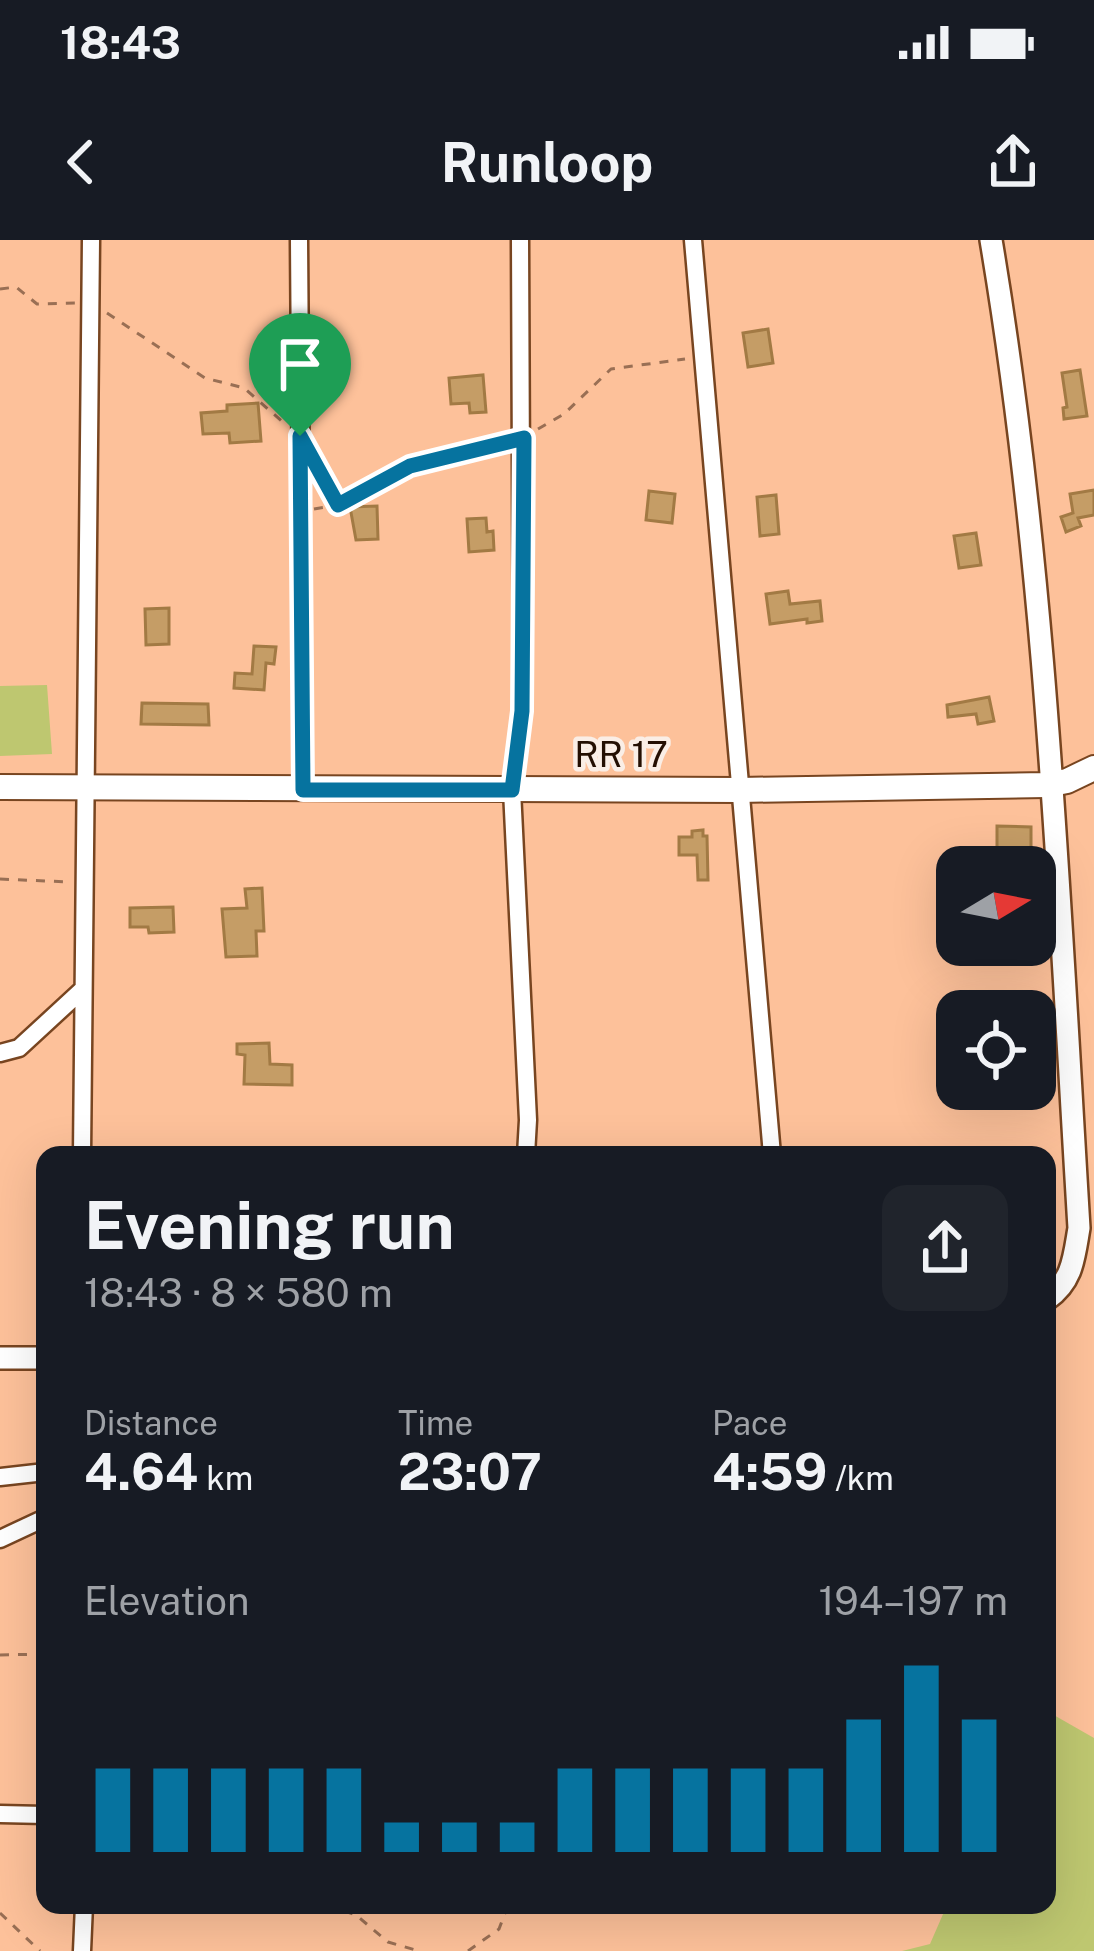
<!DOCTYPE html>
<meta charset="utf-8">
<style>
body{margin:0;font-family:"Public Sans",sans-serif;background:#20242c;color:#f1f3f6;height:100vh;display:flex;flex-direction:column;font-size:45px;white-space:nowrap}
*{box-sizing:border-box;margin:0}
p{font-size:39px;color:#9ea1a6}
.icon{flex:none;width:66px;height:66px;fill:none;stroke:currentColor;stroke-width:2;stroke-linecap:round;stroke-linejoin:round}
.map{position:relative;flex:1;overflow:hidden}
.drawer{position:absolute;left:36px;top:906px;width:1020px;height:768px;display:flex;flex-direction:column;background:#171b24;border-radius:24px;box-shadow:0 12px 48px #0002}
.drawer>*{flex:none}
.needle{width:78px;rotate:80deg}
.controls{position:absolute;left:936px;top:606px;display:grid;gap:24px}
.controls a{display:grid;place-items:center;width:120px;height:120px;border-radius:24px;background:#171b24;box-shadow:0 12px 48px #0002;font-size:60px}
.pin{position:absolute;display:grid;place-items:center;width:102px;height:102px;color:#fff;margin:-123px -51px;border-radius:50% 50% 50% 0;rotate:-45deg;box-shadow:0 0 12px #0007}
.pin .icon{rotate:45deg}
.round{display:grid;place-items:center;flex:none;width:126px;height:126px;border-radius:24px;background:#20242c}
.headline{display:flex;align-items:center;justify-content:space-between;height:204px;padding:0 48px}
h1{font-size:66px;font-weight:700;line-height:90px}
.metrics{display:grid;grid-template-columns:repeat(3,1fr);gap:18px;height:204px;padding:12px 48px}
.metrics div{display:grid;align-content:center}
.metrics b{font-size:51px;font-weight:700}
.metrics small{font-size:33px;font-weight:400}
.metrics p{font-size:33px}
.chart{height:336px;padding:24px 48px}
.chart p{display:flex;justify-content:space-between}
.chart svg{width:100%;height:216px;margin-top:12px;stroke:#06739f;stroke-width:6}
.status{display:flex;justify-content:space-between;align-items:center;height:84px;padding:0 60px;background:#171b24;direction:ltr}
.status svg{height:33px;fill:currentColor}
header{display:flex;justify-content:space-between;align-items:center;height:156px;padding:0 48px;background:#171b24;font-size:54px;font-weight:700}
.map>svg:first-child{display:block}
</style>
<div class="status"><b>18:43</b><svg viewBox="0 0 49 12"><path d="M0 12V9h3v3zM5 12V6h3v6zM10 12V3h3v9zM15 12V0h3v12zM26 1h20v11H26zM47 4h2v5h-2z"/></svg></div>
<header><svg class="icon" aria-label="back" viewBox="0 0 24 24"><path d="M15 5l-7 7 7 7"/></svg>Runloop<svg class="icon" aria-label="share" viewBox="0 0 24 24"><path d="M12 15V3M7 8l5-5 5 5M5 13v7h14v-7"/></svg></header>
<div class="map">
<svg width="1094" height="1711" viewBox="0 0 1094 1711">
<rect width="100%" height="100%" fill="#fdc19a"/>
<path fill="#bec770" d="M 47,445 L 52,514 L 0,516 L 0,446 Z
M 1052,1474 L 1094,1498 L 1094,1711 L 902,1711 L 930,1704 L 947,1665 L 1047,1665 L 1047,1475 Z"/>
<path fill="#c59d66" stroke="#a27a44" stroke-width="3" d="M 768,89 L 773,123 L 748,127 L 743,93 Z
M 1080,130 L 1087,176 L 1064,179 L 1063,168 L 1067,167 L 1062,133 Z
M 483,135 L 486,172 L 470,173 L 469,163 L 451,164 L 449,138 Z
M 258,163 L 261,201 L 230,203 L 229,193 L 203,194 L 201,173 L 227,171 L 227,165 Z
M 1094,250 L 1094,275 L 1078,278 L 1081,286 L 1066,292 L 1061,277 L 1073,273 L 1070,254 Z
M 649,251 L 675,254 L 672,283 L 646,280 Z
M 776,255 L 779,294 L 760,296 L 757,257 Z
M 377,266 L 378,299 L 356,300 L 350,267 Z
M 486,278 L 487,292 L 493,291 L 494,310 L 469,312 L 467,279 Z
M 976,293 L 981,325 L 959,328 L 954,296 Z
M 788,351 L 790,364 L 820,361 L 822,381 L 807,383 L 807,379 L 770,384 L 766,354 Z
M 169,368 L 169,404 L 146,405 L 145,369 Z
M 254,406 L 276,407 L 274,424 L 266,423 L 264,450 L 234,448 L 235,433 L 252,434 Z
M 989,457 L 994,481 L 978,484 L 976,474 L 948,477 L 947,465 Z
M 142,463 L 208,464 L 209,485 L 141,484 Z
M 997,586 L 1031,587 L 1031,618 L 1003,618 L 1003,625 L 965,627 L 964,616 L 997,615 Z
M 703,590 L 703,596 L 707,596 L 708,640 L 698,640 L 697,615 L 679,615 L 679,597 L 692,597 L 692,591 Z
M 262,648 L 264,691 L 256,691 L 257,716 L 226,717 L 222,669 L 247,668 L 245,649 Z
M 173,667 L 174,692 L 149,693 L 148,687 L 130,687 L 130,668 Z
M 269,803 L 270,824 L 292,825 L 292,845 L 244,844 L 245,815 L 237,814 L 237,804 Z"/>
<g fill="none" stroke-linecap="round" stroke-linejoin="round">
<g stroke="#784520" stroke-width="21">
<path id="minor" d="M 299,0 L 303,550
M 520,0 L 522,471 L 512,550 L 528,880 L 526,915
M 693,0 L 772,915
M 0,813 L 19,808 L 82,750
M 82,915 L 91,0
M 0,1237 L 45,1232
M 0,1299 L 45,1278
M 0,1574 L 45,1575
M 82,1711 L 84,1665"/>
</g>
<g stroke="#784520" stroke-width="26">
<path id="tertiary" d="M 991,0 C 1046,326 1059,659 1079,988 C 1074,1017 1073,1041 1047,1059
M 0,1118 L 45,1118"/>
</g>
<g stroke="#784520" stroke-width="28">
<path id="secondary" d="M 0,547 L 740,550 L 1046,545 L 1067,541 L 1094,528"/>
</g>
<path stroke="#996f54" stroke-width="3" stroke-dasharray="9 9" stroke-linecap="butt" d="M 0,49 L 16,47 L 37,64 L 77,63
M 107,73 L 205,138 L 244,148 L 285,184
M 538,189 L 564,174 L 611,129 L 685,119
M 315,225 L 337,263
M 314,269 L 338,265 L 410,226 L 507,202
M 0,639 L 71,642
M 0,1415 L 45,1414
M 327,1665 L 356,1675 L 388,1702 L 419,1711
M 0,1673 L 40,1711
M 468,1711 L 499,1689 L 508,1665"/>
<use href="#minor" stroke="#fff" stroke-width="16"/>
<use href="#tertiary" stroke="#fff" stroke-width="21"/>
<use href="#secondary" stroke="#fff" stroke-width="24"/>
</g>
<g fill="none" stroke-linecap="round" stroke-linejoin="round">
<g stroke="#fff" stroke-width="24">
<path id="route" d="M 300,196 L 338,265 L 410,226 L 524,198 L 522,471 L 512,550 L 303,550 Z"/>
</g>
<use href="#route" stroke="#06739f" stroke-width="15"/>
</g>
<g text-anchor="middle" stroke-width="9" stroke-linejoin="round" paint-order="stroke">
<g font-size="36" fill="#240f02" stroke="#faeee6">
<text x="621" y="527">RR 17</text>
</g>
</g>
</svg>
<div class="controls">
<a><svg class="needle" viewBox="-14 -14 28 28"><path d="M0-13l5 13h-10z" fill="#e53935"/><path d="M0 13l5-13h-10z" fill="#9ea1a6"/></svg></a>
<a><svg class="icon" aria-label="locate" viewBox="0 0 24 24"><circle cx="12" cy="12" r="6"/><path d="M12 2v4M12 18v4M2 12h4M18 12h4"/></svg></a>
</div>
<div class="pin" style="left:300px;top:196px;background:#1e9e55"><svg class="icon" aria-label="arrive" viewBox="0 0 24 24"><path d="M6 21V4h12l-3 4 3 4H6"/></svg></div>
<section class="drawer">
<div class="headline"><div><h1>Evening run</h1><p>18:43 · 8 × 580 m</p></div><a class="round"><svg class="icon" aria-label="share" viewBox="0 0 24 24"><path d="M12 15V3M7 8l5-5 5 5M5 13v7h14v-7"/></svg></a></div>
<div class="metrics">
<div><p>Distance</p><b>4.64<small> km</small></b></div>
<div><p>Time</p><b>23:07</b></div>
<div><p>Pace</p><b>4:59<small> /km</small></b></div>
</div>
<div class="chart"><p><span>Elevation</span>194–197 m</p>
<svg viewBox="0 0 160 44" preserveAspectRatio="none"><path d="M5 44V27M15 44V27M25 44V27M35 44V27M45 44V27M55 44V38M65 44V38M75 44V38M85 44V27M95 44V27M105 44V27M115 44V27M125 44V27M135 44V17M145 44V6M155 44V17"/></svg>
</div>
</section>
</div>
